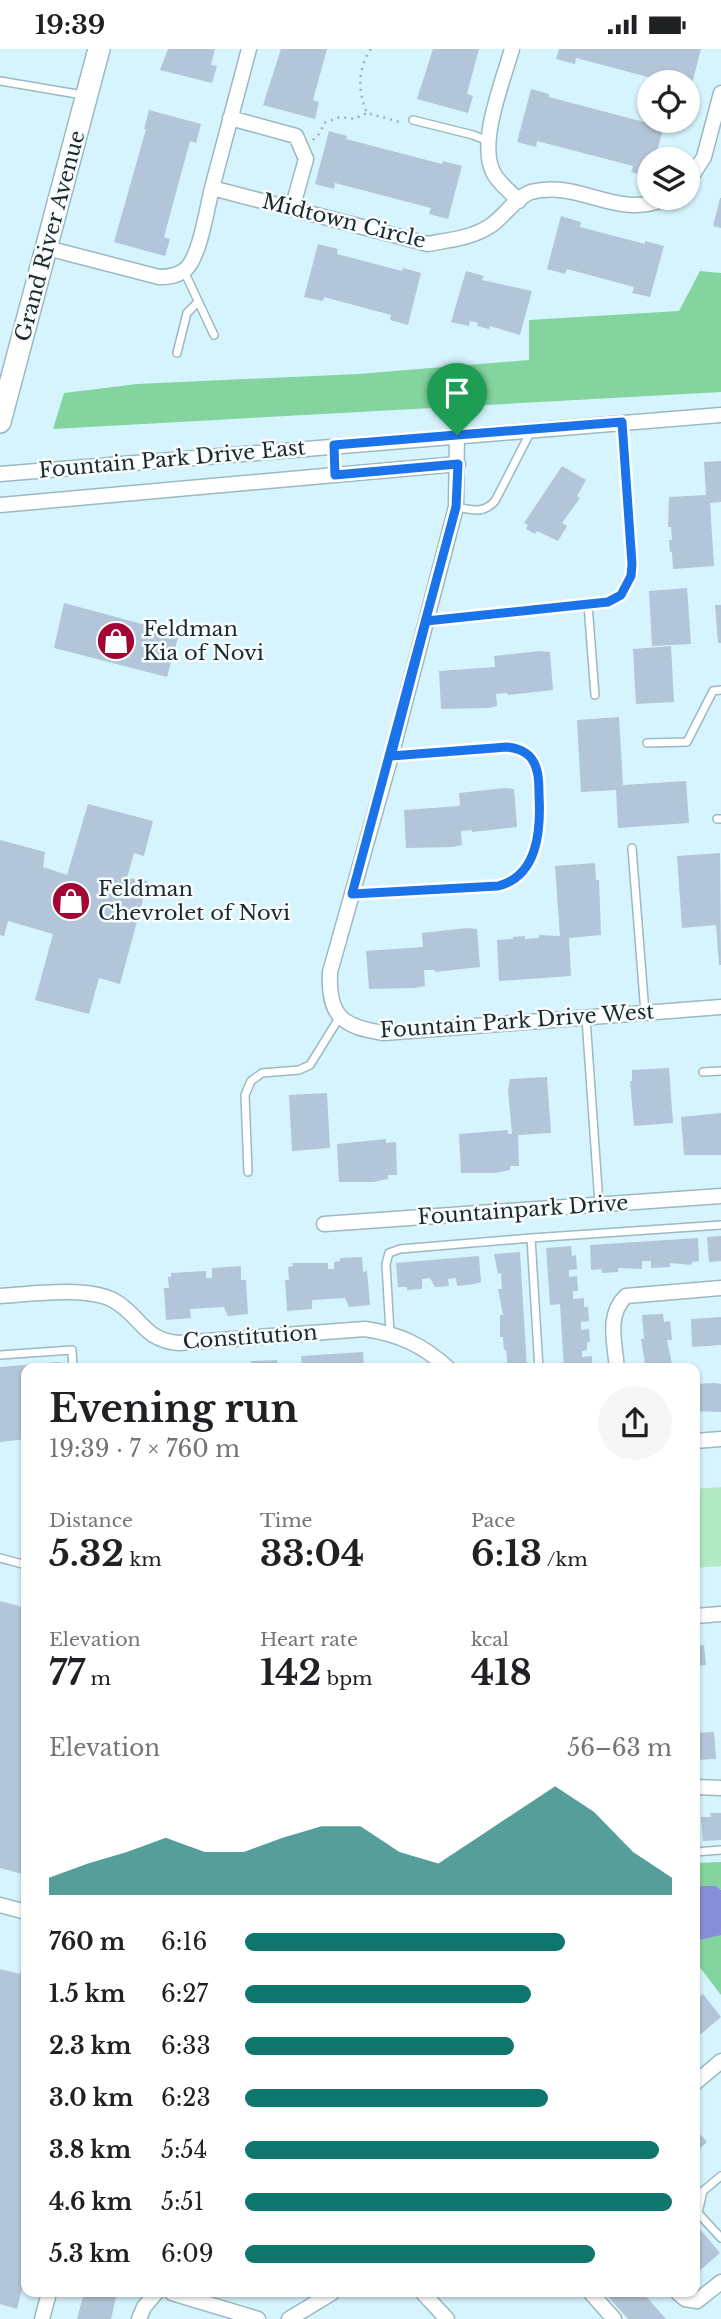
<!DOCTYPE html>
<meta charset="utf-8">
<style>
body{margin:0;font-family:"Libre Baskerville",serif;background:#f6f6f6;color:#202124;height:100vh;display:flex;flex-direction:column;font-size:26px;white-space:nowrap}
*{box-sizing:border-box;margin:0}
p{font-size:23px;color:#757577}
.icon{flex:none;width:38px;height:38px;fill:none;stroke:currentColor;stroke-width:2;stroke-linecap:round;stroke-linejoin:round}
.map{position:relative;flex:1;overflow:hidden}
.side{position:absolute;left:21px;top:1314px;width:679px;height:934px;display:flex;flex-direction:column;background:#fff;border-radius:14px;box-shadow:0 2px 5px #0004}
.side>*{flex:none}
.controls{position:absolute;left:637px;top:21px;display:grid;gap:14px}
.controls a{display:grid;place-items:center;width:63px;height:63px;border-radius:50%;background:#fff;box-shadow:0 2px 5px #0004;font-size:35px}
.pin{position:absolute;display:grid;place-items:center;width:60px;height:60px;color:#fff;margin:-72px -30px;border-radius:50% 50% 50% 0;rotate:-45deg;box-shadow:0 0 7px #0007}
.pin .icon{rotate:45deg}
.round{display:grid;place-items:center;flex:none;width:74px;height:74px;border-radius:37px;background:#f6f6f6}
.headline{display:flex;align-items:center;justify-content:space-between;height:119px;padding:0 28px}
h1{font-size:38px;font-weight:800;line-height:52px}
.stats{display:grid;grid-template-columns:repeat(3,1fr);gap:10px;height:119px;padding:7px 28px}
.stats div{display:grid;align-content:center}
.stats b{font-size:35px;font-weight:800}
.stats small{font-size:19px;font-weight:400}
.stats p{font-size:19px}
.chart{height:196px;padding:14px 28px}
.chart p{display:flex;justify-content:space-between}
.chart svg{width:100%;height:126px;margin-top:7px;fill:#0f766e;opacity:.7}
ul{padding:0 28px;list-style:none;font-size:23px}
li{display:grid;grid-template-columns:112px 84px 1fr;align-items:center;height:52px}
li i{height:18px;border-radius:9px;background:#0f766e}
.status{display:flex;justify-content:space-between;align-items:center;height:49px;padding:0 35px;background:#fff;direction:ltr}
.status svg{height:19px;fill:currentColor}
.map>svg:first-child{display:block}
</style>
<div class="status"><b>19:39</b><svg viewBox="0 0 49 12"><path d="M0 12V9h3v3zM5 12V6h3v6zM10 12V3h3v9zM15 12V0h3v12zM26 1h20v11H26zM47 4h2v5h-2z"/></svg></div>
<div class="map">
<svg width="721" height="2270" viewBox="0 0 721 2270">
<rect width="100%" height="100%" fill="#d6f4fd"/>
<path fill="#b2ebc3" d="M 721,1438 L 721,1517 L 695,1519 L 695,1440 Z"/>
<path fill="#83d49f" d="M 700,222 L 721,224 L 721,343 L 53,380 L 64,344 L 137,335 L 358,325 L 529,311 L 529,271 L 679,262 Z
M 721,1813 L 721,1841 L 716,1837 L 695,1837 L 695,1814 Z
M 721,1885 L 721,1946 L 695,1912 L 695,1892 Z"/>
<path fill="#888dd8" d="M 695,1837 L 716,1837 L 721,1841 L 721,1886 L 695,1892 Z"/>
<path fill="#b3c5d8" d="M 168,0 L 215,0 L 211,16 L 217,17 L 212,34 L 160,21 Z
M 281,0 L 327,0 L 313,51 L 319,53 L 315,70 L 263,56 Z
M 433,0 L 479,0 L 467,45 L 473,47 L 468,64 L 417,50 Z
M 559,0 L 701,0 L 689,46 L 688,33 L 667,33 L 576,9 L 575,15 L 556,10 Z
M 531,40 L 549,45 L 549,48 L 644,73 L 645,70 L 664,76 L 655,110 L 649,110 L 649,128 L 631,123 L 633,117 L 537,92 L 536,98 L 517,93 Z
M 149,61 L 201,75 L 196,94 L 190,92 L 164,188 L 170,190 L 165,207 L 114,193 L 146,80 L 144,80 Z
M 329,82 L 347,87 L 346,90 L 442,115 L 443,112 L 462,117 L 448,170 L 429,165 L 431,159 L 335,134 L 334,140 L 315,135 Z
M 720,149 L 721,149 L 721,179 L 713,177 Z
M 561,167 L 581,173 L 580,178 L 645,195 L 645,192 L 664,197 L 650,248 L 632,244 L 634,238 L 567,220 L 565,225 L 547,220 Z
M 318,195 L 338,200 L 337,205 L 402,222 L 403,219 L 421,224 L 408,276 L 390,271 L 391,266 L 324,248 L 323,252 L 304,248 Z
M 466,222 L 484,227 L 482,231 L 532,242 L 520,286 L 490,277 L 489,280 L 477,277 L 478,274 L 470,272 L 469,277 L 451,273 Z
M 721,412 L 721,453 L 710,454 L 714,517 L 673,520 L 672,503 L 670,503 L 669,491 L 672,491 L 671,478 L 668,478 L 669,448 L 706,446 L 704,413 Z
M 562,417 L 586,431 L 577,447 L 580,449 L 562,474 L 567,477 L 558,492 L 537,482 L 535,485 L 526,480 L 528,476 L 524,474 Z
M 687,539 L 691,595 L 652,597 L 649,542 Z
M 64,554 L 179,585 L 167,628 L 54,599 Z
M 715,556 L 721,556 L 721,594 L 718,594 Z
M 671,597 L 674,653 L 636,655 L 633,600 Z
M 540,602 L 550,603 L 553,641 L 508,646 L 507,644 L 496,645 L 497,657 L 488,659 L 441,660 L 439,622 L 495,618 L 494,607 Z
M 619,668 L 623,736 L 686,732 L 689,774 L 618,779 L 616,741 L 581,743 L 577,671 Z
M 505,739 L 514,740 L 517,778 L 472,783 L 472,781 L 461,782 L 462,796 L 452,798 L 406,799 L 404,761 L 460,757 L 459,744 Z
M 88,755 L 153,772 L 144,807 L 134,804 L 127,829 L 148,832 L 120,935 L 99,929 L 89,965 L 35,951 L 53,885 L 8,872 L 4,887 L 0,886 L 0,791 L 45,803 L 43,818 L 67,826 Z
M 720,804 L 721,916 L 719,916 L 716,876 L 682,879 L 677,807 Z
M 595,814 L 596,831 L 599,831 L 601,886 L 569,889 L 571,927 L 499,932 L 497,891 L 513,890 L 513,888 L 525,887 L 525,890 L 539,889 L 539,886 L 560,887 L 555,817 Z
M 467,879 L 477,880 L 480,918 L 435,923 L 435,921 L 424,921 L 425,937 L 415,939 L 369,940 L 366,902 L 423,898 L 422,884 Z
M 669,1019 L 673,1074 L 634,1077 L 630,1032 L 632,1032 L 632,1021 Z
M 547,1028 L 551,1084 L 518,1086 L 519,1117 L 510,1117 L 510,1121 L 495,1124 L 461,1124 L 459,1085 L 508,1081 L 508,1085 L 512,1085 L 508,1041 L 510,1030 Z
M 327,1044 L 330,1099 L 292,1102 L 289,1046 Z
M 721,1064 L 721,1106 L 684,1106 L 681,1068 Z
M 386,1090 L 386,1094 L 396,1093 L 397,1126 L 388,1126 L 388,1130 L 373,1133 L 339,1133 L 337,1095 Z
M 721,1187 L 721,1212 L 709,1213 L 707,1188 Z
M 698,1189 L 699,1212 L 692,1213 L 691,1216 L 670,1214 L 670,1218 L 651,1219 L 651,1212 L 642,1212 L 642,1220 L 618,1219 L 618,1223 L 602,1224 L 601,1220 L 591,1221 L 590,1196 Z
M 571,1197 L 572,1207 L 576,1206 L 577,1220 L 569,1221 L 569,1228 L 577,1227 L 578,1242 L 573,1242 L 573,1250 L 584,1249 L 584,1258 L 588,1258 L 589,1272 L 581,1273 L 581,1281 L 589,1280 L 590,1293 L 587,1293 L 587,1301 L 582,1302 L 582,1308 L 592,1307 L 592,1320 L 564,1320 L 560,1255 L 550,1256 L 546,1199 Z
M 520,1203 L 527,1320 L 508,1320 L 506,1301 L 504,1301 L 503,1288 L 500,1288 L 500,1266 L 503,1266 L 498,1240 L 502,1240 L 501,1224 L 498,1225 L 494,1205 Z
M 479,1207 L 481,1233 L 475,1235 L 457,1237 L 456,1229 L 448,1230 L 449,1237 L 435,1238 L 430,1229 L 422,1230 L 422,1240 L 407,1241 L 407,1238 L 398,1238 L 396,1214 Z
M 362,1208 L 363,1223 L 367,1222 L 370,1256 L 349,1258 L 345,1249 L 312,1251 L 312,1260 L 287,1262 L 285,1231 L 289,1231 L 288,1218 L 293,1217 L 292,1214 L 328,1214 L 328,1220 L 334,1220 L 334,1213 L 340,1212 L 340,1209 Z
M 241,1217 L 241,1231 L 246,1231 L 248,1265 L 228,1267 L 224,1258 L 190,1260 L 191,1269 L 166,1271 L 164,1239 L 169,1239 L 168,1228 L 171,1228 L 171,1224 L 206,1222 L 206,1229 L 212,1229 L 212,1219 Z
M 663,1265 L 664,1273 L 670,1272 L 672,1291 L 667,1291 L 673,1320 L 646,1320 L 641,1290 L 644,1290 L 642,1266 Z
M 721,1268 L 721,1296 L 692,1298 L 691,1270 Z
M 363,1303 L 364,1320 L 302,1320 L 301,1307 Z
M 277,1311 L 278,1320 L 251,1320 L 251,1312 Z
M 60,1313 L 60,1320 L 26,1320 L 26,1390 L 0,1393 L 0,1318 Z
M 715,1334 L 721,1335 L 721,1363 L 695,1362 L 695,1335 Z
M 0,1552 L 26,1559 L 26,1826 L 0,1819 Z
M 704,1596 L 706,1616 L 697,1617 L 697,1623 L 695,1624 L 695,1597 Z
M 714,1683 L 716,1710 L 695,1711 L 695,1684 Z
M 710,1764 L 721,1764 L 721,1791 L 703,1792 L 701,1768 L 711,1768 Z
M 22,1917 L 26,1918 L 26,2224 L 17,2260 L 0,2255 L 0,1920 L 20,1925 Z
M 703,1945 L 721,1968 L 695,1990 L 695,1952 Z
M 695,2079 L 707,2093 L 695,2104 Z
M 695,2174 L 720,2204 L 698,2223 L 695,2220 Z
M 84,2244 L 117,2244 L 111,2270 L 77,2270 Z
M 605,2244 L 643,2244 L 666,2270 L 628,2270 Z"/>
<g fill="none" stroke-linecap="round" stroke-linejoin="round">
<g stroke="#9cb9c1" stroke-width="10">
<path id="service" d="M 0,32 L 83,46
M 413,71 L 473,86 L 488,92
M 184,222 L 214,286
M 177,304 L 187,264 L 198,253
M 334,396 L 335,425
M 456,458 C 473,461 483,465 495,452 L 531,382
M 588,556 L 595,646
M 427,571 L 588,556 C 618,552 628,546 632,515 L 622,373
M 647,694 L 687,693 L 713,642 L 721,641
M 717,770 L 721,770
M 632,799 L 645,964
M 352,845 L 498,837 C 538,826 541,782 539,746 C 539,733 539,714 527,705 C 521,700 514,699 507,698 L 392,707
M 586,969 L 599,1155
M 703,1023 L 721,1022
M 248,1123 L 245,1046 L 251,1032 L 262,1024 L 299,1021 L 310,1016 L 339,969
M 390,1283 L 386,1215 L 389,1204 L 400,1200 L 531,1189
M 0,1306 L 72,1301 L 73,1320
M 539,1320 L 531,1189 L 721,1176
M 0,1509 L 26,1516
M 695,1803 L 721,1801
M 721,2127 L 703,2142 L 698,2164 L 721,2189"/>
</g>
<g stroke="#9cb9c1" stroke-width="17">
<path id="minor" d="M 249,0 L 212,139 L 428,195 C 449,191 472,189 490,177 C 503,169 516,148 531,143 C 580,130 617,172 667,149
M 512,0 C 503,32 478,93 493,123 C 498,134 511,143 519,152
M 230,69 L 296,87 L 306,110 L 292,160
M 688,133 L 704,108 L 721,44
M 47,199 L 159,228 C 169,228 178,227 186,220 C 200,207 207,159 212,139
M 457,385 L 456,458 L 391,707 L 330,923 C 328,966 341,978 384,984 L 721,958
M 0,425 L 721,366
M 0,456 L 458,415
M 324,1175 L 721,1147
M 0,1247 C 30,1245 87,1237 113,1251 C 141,1266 142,1291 179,1294 L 365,1280 C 399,1285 423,1296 449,1320
M 617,1320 C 615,1294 606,1266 626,1247 L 721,1239
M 695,1392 L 721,1390
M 695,1567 L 721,1565
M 695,1738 L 721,1739
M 0,1856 L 26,1863
M 695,2034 L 721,2012
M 172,2244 L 258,2270
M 423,2244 L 447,2270
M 591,2244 L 614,2270
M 678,2244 L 685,2250 L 697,2252 L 721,2233
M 42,2270 L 49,2244
M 139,2270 L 144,2258 L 156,2244
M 289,2270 L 332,2244"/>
</g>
<g stroke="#9cb9c1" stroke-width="24">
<path id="secondary" d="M 0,373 L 99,0"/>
</g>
<path stroke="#99b1b8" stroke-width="2.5" stroke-dasharray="2 5" stroke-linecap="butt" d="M 371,0 C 357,20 358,42 367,64 L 403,74
M 313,91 L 320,84 L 324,74 L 340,68 L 354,70 L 367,64"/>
<use href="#service" stroke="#fff" stroke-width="7"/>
<use href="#minor" stroke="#fff" stroke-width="14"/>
<use href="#secondary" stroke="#fff" stroke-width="21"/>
</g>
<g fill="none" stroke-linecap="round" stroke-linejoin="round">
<g stroke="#fff" stroke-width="14">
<path id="route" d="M 457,386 L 334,396 L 335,426 L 458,415 L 456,458 L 352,845 L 498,837 C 538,827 541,781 539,746 C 539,733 539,714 527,705 C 521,700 514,699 507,698 L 391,707 L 426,572 L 608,553 L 621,546 L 631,527 L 632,515 L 622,373 L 457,386"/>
</g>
<use href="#route" stroke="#1a73e8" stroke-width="9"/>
</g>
<defs>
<g id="shop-disc" transform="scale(2.0125)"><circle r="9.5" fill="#a30534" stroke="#f7fdfe"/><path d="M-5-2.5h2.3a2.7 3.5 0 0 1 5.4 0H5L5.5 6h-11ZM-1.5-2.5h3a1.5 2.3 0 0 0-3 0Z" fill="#fff"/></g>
</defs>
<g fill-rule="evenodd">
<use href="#shop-disc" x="116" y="592"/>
<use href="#shop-disc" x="71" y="852"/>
</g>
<g text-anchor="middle" stroke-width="5" stroke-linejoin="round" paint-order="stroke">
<g font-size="21" fill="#1e292c" stroke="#f7fdfe">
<text transform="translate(344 172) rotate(14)" y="7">Midtown Circle</text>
<text transform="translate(50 187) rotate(-75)" y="7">Grand River Avenue</text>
<text transform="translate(172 410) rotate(-5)" y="7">Fountain Park Drive East</text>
<text transform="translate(517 972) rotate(-4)" y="7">Fountain Park Drive West</text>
<text transform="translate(523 1161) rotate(-4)" y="7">Fountainpark Drive</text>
<text transform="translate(250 1288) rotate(-4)" y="7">Constitution</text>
</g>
<g font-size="21" fill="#1e292c" stroke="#f7fdfe" text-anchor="start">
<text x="143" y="587">Feldman<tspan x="143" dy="24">Kia of Novi</tspan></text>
<text x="98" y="847">Feldman<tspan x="98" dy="24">Chevrolet of Novi</tspan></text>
</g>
</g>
</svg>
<div class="controls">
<a><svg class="icon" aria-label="locate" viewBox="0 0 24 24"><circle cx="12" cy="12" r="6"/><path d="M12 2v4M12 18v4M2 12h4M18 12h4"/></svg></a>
<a><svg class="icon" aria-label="layers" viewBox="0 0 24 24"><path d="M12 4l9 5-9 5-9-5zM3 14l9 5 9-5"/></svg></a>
</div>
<div class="pin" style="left:457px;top:386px;background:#1e9e55"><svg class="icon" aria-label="arrive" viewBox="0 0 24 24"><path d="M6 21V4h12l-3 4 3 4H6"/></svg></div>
<section class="side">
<div class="headline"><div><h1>Evening run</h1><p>19:39 · 7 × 760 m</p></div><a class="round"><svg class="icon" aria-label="share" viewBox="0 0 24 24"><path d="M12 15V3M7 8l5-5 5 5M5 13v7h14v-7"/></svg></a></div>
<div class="stats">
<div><p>Distance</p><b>5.32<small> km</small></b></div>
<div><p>Time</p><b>33:04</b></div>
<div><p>Pace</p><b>6:13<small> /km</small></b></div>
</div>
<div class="stats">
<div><p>Elevation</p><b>77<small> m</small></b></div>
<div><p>Heart rate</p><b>142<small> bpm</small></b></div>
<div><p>kcal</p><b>418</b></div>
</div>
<div class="chart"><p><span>Elevation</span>56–63 m</p>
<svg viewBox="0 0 160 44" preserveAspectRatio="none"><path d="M0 44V38L10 33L20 29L30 24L40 29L50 29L60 24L70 20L80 20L90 29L100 33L110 24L120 15L130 6L140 15L150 29L160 38V44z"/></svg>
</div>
<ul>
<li><b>760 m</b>6:16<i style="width:75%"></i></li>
<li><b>1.5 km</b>6:27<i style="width:67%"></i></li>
<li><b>2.3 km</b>6:33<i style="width:63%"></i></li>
<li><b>3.0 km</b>6:23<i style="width:71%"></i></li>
<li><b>3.8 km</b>5:54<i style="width:97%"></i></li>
<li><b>4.6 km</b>5:51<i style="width:100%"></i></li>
<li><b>5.3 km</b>6:09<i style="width:82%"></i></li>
</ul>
</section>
</div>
